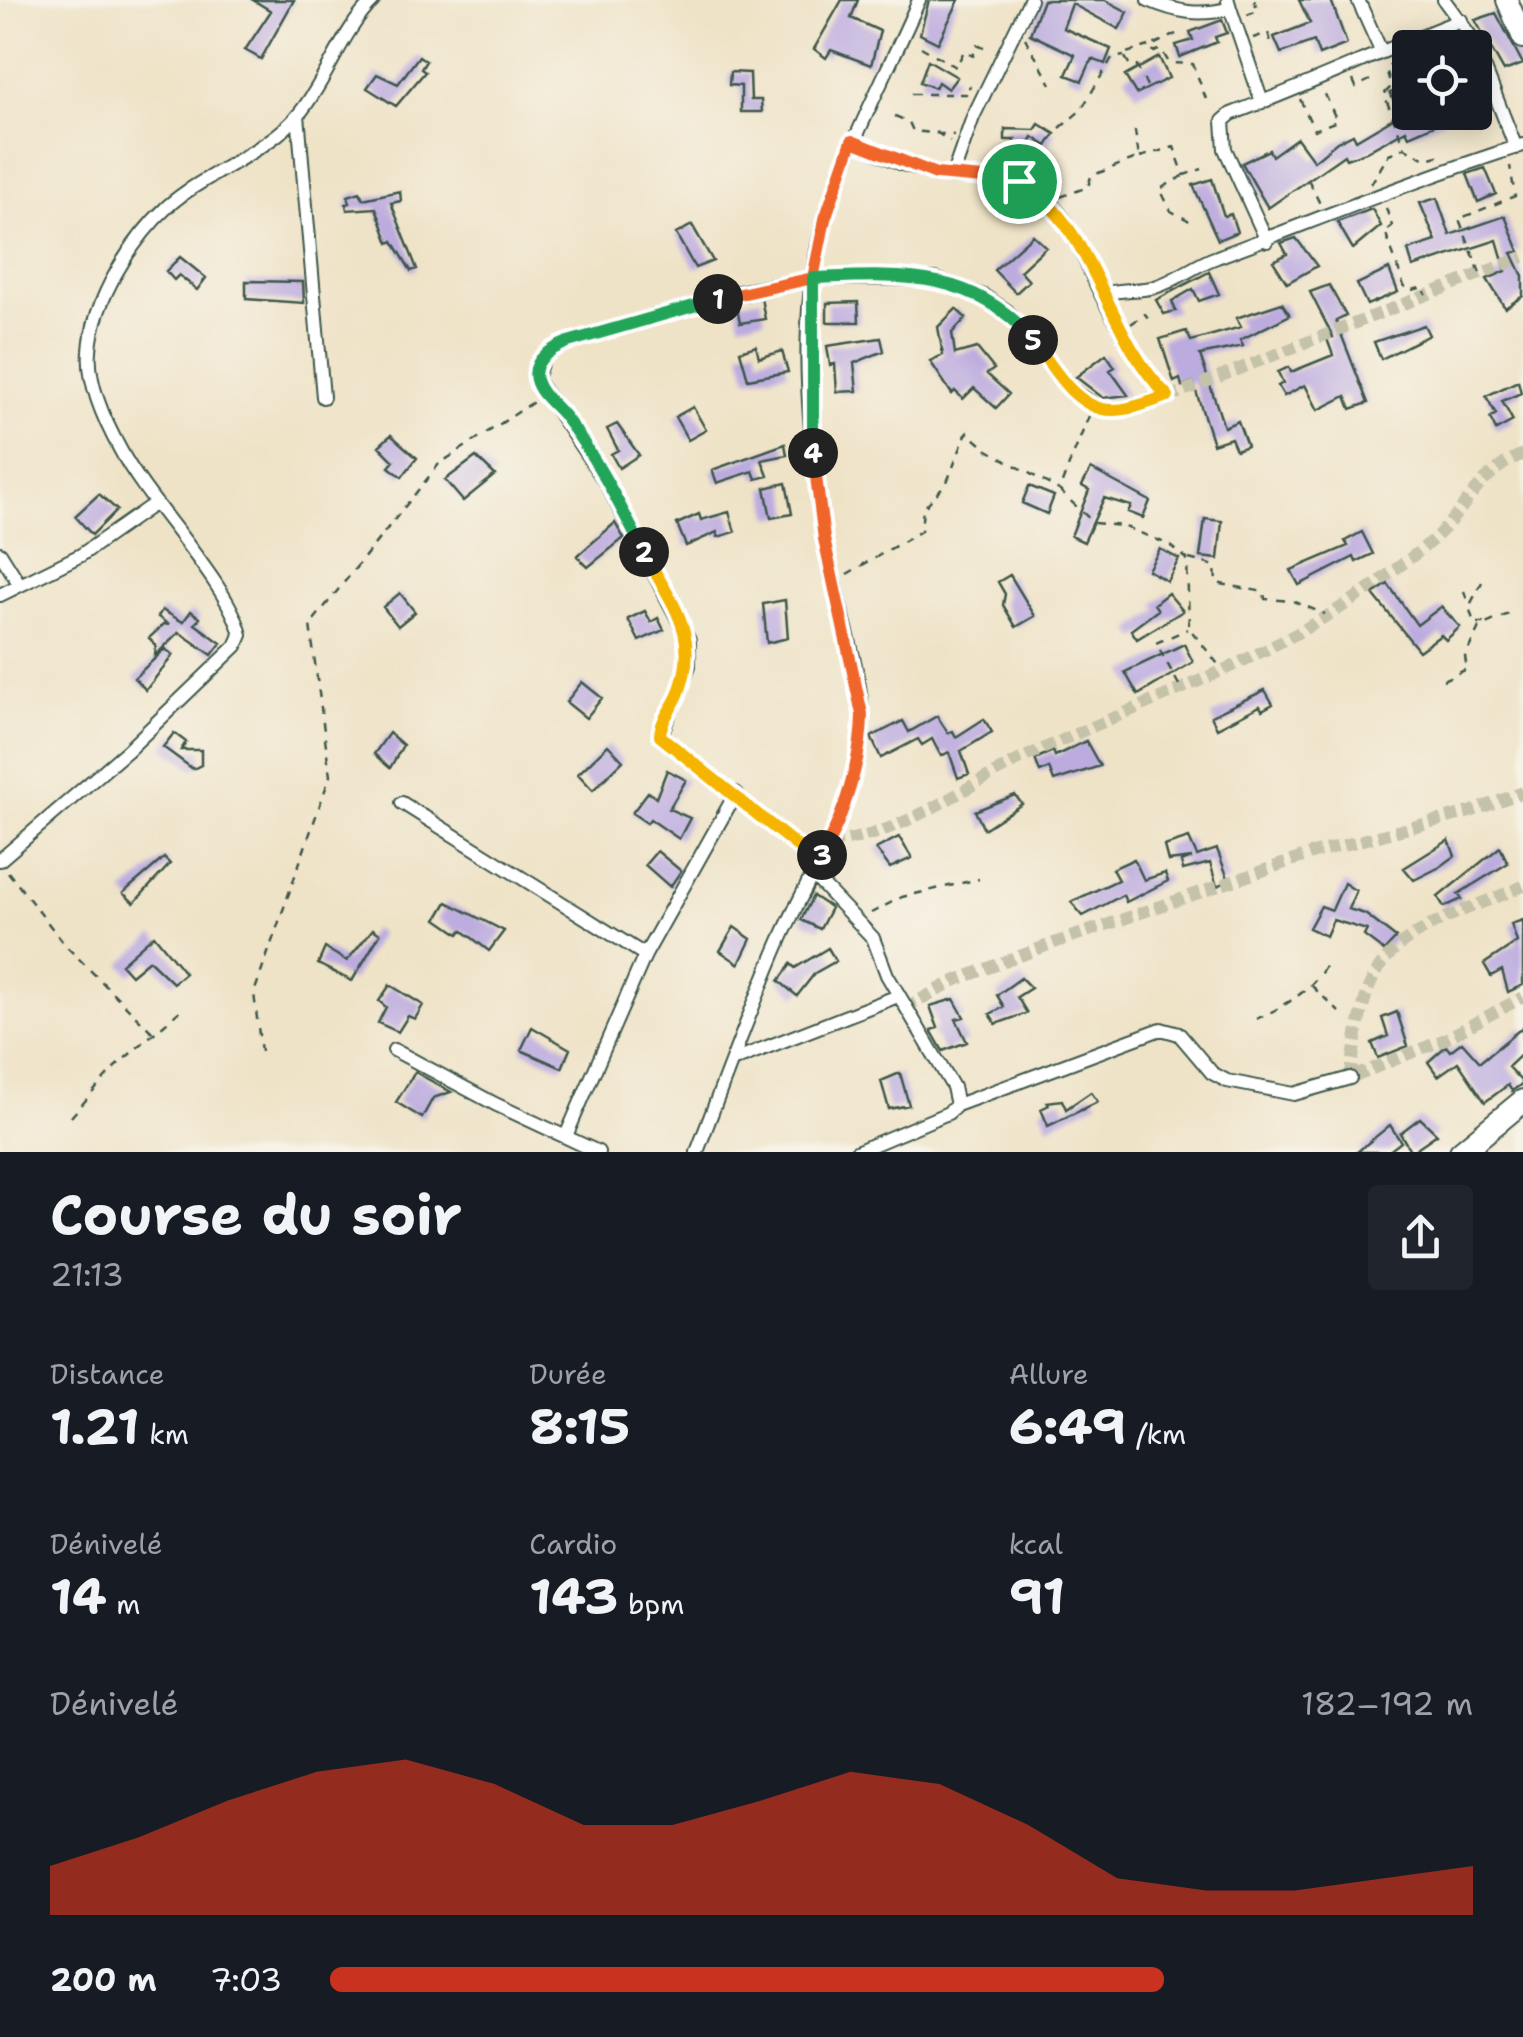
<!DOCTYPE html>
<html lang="fr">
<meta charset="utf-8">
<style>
body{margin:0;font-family:"Shantell Sans",sans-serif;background:#20242c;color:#f1f3f6;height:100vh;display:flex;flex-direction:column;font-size:38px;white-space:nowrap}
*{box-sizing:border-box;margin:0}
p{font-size:32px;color:#9ea1a6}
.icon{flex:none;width:55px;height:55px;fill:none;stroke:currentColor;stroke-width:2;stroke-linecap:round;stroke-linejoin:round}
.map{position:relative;height:1152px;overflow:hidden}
.side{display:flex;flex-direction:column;background:#171b24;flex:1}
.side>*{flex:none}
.buttons{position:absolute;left:1392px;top:30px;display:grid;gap:20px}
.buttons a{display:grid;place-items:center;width:100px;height:100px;border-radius:10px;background:#171b24;box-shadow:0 5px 25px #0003;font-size:50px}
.pin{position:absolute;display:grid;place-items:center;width:85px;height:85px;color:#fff;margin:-42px;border:5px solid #fff;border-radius:50%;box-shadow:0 2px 10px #0007}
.km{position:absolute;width:50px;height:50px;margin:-25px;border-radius:50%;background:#222;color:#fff;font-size:28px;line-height:50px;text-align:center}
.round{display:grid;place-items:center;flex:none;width:105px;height:105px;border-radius:10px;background:#20242c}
.head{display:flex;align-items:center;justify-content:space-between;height:170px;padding:0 50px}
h1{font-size:55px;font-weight:700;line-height:75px}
.metrics{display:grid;grid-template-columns:repeat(3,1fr);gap:15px;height:170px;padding:10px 50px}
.metrics div{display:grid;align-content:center}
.metrics b{font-size:50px;font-weight:700}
.metrics small{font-size:28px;font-weight:400}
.metrics p{font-size:28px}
.chart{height:280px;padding:20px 50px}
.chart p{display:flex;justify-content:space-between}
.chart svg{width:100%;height:180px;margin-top:10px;fill:#c8321e;opacity:.7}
ul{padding:0 50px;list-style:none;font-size:32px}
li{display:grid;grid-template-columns:160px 120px 1fr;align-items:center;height:75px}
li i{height:25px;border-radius:12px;background:#c8321e}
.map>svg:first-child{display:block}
</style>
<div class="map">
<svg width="1523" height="1152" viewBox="0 0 1523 1152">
<rect width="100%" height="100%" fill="#f7f3e8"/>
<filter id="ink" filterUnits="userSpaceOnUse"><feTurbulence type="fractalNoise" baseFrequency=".01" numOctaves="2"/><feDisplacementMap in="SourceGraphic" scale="20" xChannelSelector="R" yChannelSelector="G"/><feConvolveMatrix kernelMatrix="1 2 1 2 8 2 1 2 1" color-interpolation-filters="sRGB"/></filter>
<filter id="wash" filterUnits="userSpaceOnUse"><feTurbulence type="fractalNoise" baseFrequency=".0048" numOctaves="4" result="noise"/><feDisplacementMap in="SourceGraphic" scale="40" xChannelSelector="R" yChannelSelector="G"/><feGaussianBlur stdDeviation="2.25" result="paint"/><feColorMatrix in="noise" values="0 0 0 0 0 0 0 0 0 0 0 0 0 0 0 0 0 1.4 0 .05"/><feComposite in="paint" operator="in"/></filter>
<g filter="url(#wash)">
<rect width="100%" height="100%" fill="#efe3c7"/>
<g id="blocks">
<path fill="#bcabdf" d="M 253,0 L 294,0 L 261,59 L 245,50 L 271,11 Z
M 842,0 L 858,0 L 851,18 L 880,31 L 871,65 L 831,50 L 826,58 L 814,49 Z
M 929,0 L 959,0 L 938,43 L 920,34 Z
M 1043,0 L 1105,0 L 1128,12 L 1119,29 L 1072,4 L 1063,28 L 1111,49 L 1105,64 L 1092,59 L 1082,81 L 1066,75 L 1075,55 L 1030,34 Z
M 1299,0 L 1331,0 L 1347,44 L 1319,55 L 1314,41 L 1281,53 L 1274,37 L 1310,23 Z
M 1496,13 L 1523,64 L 1504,71 L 1475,20 Z
M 1222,20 L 1227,33 L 1215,37 L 1217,42 L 1180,57 L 1176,45 L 1193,40 L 1190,32 Z
M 419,56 L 426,61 L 421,69 L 425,72 L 396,106 L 367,88 L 377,74 L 398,84 Z
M 1159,57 L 1169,78 L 1136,94 L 1125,76 Z
M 928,60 L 957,77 L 948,89 L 938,82 L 935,88 L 920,82 Z
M 730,72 L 750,73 L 751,100 L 761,100 L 762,112 L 741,112 L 741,86 L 729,85 Z
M 1410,85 L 1410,112 L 1439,112 L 1444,121 L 1409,136 L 1406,130 L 1366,152 L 1346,159 L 1344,155 L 1268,208 L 1242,163 L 1269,150 L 1272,156 L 1297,138 L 1314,161 L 1337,142 L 1353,134 L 1356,140 L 1400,114 L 1390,93 Z
M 1039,124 L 1055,134 L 1047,146 L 1033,137 L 1019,168 L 1006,162 L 1015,140 L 1005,140 L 1005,129 L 1035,130 Z
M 1485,168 L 1496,194 L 1478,202 L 1467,174 Z
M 1212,179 L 1224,216 L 1231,214 L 1237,232 L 1218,240 L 1193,185 Z
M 400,191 L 401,201 L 391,203 L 417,269 L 411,271 L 393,241 L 389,243 L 376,208 L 347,210 L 346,204 L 350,203 L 348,196 L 360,192 L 363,199 Z
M 1437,198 L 1450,235 L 1505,216 L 1519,251 L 1512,253 L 1523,276 L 1523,296 L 1505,308 L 1487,279 L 1506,271 L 1497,240 L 1413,267 L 1408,250 L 1436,241 L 1420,203 Z
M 1372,209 L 1381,226 L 1353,249 L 1337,222 Z
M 692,225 L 713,261 L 695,268 L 676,234 Z
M 1033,235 L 1046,247 L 1020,271 L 1029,281 L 1016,293 L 994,270 Z
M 1296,238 L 1317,266 L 1287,283 L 1273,261 L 1287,254 L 1281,243 Z
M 180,257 L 206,278 L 197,290 L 179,275 L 174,280 L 166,271 Z
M 1389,269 L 1398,292 L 1367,305 L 1357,284 Z
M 1209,272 L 1219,294 L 1199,301 L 1193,289 L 1172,301 L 1176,311 L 1164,314 L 1156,300 Z
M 246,281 L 303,282 L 304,303 L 246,299 Z
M 1329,285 L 1346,316 L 1336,321 L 1368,403 L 1351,409 L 1346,396 L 1318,410 L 1305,385 L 1284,396 L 1278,386 L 1283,383 L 1278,372 L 1289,367 L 1291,372 L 1333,355 L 1327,339 L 1333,337 L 1310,292 Z
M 761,298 L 765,319 L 740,323 L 736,303 Z
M 858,302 L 859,322 L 827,322 L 827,303 Z
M 1282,303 L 1290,315 L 1240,340 L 1243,346 L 1200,355 L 1224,427 L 1238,421 L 1247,446 L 1236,450 L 1231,438 L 1213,444 L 1193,382 L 1182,386 L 1180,379 L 1174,382 L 1160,339 L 1186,331 L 1191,341 L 1241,327 L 1236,318 Z
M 956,309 L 966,318 L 952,333 L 955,354 L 977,348 L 994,369 L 987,374 L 1009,394 L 996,408 L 974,388 L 963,399 L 955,391 L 952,394 L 930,361 L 943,355 L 938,327 Z
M 1424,325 L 1429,335 L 1381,359 L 1374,342 Z
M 881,338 L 884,351 L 854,363 L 857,391 L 837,392 L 835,364 L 830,365 L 827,346 Z
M 756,346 L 759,358 L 782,351 L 788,372 L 748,379 L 740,351 Z
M 1106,354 L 1115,367 L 1110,370 L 1128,395 L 1103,398 L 1076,377 Z
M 1518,381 L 1521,393 L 1502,401 L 1513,421 L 1496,430 L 1490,418 L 1496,414 L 1486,396 Z
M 693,407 L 706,430 L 688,440 L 675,417 Z
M 617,424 L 639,455 L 619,468 L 611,454 L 618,450 L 607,429 Z
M 391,435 L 417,458 L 402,477 L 389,467 L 394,461 L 379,446 Z
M 785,444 L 787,455 L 762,460 L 768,476 L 756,479 L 753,471 L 717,483 L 712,470 Z
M 476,457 L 495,475 L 463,501 L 445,480 Z
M 1091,469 L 1150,501 L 1143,518 L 1128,512 L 1131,506 L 1104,498 L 1084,542 L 1071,536 L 1089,490 L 1082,486 Z
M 786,483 L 792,514 L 771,518 L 765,488 Z
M 1029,486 L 1054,496 L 1047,514 L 1022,503 Z
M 99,494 L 117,510 L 92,535 L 75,516 Z
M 729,512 L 735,532 L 718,537 L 717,532 L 686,546 L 677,524 L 699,514 L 701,520 Z
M 1205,519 L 1222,521 L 1218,559 L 1200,557 Z
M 615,523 L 624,538 L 588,567 L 577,556 Z
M 1362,532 L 1373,554 L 1356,562 L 1354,557 L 1299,585 L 1291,570 L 1348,546 L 1345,541 Z
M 1160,549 L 1179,559 L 1167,581 L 1148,570 Z
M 1010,575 L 1035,616 L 1016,627 L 1003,605 L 1005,594 L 998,582 Z
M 1388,584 L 1417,625 L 1441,607 L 1460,627 L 1446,640 L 1441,635 L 1419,651 L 1373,594 Z
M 400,593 L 415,612 L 398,626 L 383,607 Z
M 1168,593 L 1183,611 L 1137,639 L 1131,630 L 1158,610 L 1154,604 Z
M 785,600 L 788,638 L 767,643 L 763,604 Z
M 162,610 L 183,622 L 191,611 L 200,618 L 195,624 L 221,643 L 212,655 L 179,632 L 155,656 L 156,646 L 149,638 L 164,624 L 169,625 L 158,617 Z
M 645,611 L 651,622 L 658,618 L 664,630 L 639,641 L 628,619 Z
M 1184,644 L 1193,662 L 1138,695 L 1125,672 Z
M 165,649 L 173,655 L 146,690 L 134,678 Z
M 582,682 L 602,698 L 586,718 L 566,702 Z
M 1265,690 L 1273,704 L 1262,710 L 1260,706 L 1217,728 L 1211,716 Z
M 937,716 L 948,733 L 953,731 L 956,737 L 984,719 L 992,732 L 961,751 L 969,774 L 958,778 L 949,752 L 941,756 L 932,739 L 922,745 L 918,739 L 881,758 L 871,737 L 903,721 L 909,732 Z
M 174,733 L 186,742 L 181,750 L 201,750 L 201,765 L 193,769 L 163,747 Z
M 389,733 L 403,745 L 390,768 L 374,754 Z
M 1086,741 L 1100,766 L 1054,781 L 1049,768 L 1040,772 L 1035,759 L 1053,751 L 1055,756 Z
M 608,745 L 623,761 L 593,790 L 578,774 Z
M 667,770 L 686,780 L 669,809 L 690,818 L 679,839 L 650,819 L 647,823 L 632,813 L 648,792 L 656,798 Z
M 1015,795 L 1022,804 L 984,829 L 975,811 Z
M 899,837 L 912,858 L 890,868 L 876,849 Z
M 1189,838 L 1197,856 L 1217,849 L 1229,881 L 1217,886 L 1210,863 L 1183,870 L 1181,862 L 1192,858 L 1168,861 L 1164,846 Z
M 1449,840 L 1455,856 L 1440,867 L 1414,880 L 1404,868 Z
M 1500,847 L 1508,863 L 1458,894 L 1462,899 L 1444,907 L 1438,897 Z
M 657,851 L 681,871 L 670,887 L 645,865 Z
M 164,858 L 170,864 L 134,903 L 123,893 Z
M 1134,859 L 1144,880 L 1165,873 L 1168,881 L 1126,902 L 1123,895 L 1083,916 L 1071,902 L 1118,880 L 1112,869 Z
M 1344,883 L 1356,891 L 1348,909 L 1365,914 L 1396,938 L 1384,951 L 1364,936 L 1367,930 L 1333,920 L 1326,936 L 1309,928 L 1321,906 L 1332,910 Z
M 813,896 L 831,908 L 820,929 L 801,920 Z
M 447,902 L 504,931 L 489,951 L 462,930 L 459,934 L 437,919 Z
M 1523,920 L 1523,985 L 1508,992 L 1502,970 L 1491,976 L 1484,964 L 1517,942 L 1511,924 Z
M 734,927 L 751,939 L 739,964 L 720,951 Z
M 373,929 L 380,934 L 352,981 L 318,964 L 325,948 L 347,961 Z
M 154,935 L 185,973 L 173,983 L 149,960 L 131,975 L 121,964 Z
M 828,948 L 836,961 L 815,973 L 797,996 L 779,981 L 791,964 L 795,968 Z
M 1021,978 L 1031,988 L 1017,997 L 1027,1013 L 996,1024 L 990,1014 L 1004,1007 L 997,995 Z
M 390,985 L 423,1005 L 415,1019 L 408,1016 L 398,1032 L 378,1023 L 386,1007 L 379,1001 Z
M 954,999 L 964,1017 L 956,1019 L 967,1042 L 943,1051 L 931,1030 L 938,1028 L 930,1006 Z
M 1397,1012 L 1408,1046 L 1378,1058 L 1372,1043 L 1388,1036 L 1382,1018 Z
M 532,1027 L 570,1049 L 562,1068 L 521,1050 Z
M 1523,1027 L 1523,1053 L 1508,1067 L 1523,1083 L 1512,1091 L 1508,1085 L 1485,1102 L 1458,1062 L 1438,1076 L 1428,1062 L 1446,1046 L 1450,1051 L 1462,1042 L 1480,1062 Z
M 415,1072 L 451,1092 L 433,1098 L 422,1118 L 396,1102 Z
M 900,1073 L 909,1105 L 889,1109 L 881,1081 Z
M 1091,1092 L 1098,1102 L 1048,1126 L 1041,1109 L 1049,1105 L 1047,1102 L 1062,1100 L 1066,1109 Z
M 1420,1118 L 1437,1134 L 1411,1152 L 1400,1133 Z
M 1390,1125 L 1401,1142 L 1388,1152 L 1357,1152 Z"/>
</g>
</g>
<g filter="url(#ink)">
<use href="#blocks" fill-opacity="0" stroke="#3e564a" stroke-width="2.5"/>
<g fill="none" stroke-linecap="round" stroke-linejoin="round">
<path stroke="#c5c2aa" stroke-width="12" stroke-dasharray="12 6" stroke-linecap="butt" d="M 1168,397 L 1523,257
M 830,842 C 898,838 963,787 1023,758 C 1141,702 1270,661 1377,583 C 1398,567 1423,550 1442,531 C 1469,502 1484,470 1523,454
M 1523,886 C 1477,907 1412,923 1381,965 C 1360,995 1356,1043 1350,1078 L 1443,1040 L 1523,997
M 905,1008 L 954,981 L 1054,943 L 1317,852 L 1470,812 L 1523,792"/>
<g stroke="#3e564a" stroke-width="16">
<path id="street" d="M 1148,0 C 1176,12 1200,17 1230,8 L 1228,1
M 1358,0 L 1381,51
M 1444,0 L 1474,41 L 1516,148
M 1230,8 L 1262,102
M 298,115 L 323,397
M 852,141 L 902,164 L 952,177 L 973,117 L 1030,0
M 952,177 C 973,178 1001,174 1021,183 C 1065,202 1078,246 1097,286 C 1112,317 1144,373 1168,397
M 1267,241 L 1225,149 L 1223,121 L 1231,114 C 1309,85 1383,50 1461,20
M 1102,295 C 1120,288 1137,292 1155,287 C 1176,281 1196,264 1217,257 C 1319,219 1419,178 1523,145
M 0,553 L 20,585
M 0,595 L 81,555 L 154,504
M 402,803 L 645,955
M 0,860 L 128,750 L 236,646 L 241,635 C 229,584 149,504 121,451 C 106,424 87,383 90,351 C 93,300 132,239 168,206 C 205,173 268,152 299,114 C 328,79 340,33 374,0
M 818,863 L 660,737 L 689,666 L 689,640 L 606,483 L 536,379 L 544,355 L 568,342 L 738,292 L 813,278 L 936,279 L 984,296 L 1007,311 L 1069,388 L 1099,408 L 1114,410 L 1168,397
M 812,874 L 873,938 L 887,975 L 953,1087 L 957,1105
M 394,1050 L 495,1104 L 598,1152
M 734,1060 L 898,996
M 566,1136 L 645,955 L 736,793
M 697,1152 C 724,1081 750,1010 780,941 C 809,874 857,805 862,730 C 866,676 831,589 823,531 C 809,431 795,313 826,215 C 850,140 888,72 919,0
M 856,1152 L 948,1113 L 957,1105 L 1161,1029 L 1179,1034 L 1212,1073 L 1227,1081 L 1294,1094 L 1350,1078"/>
</g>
<g stroke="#3e564a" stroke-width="24">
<path id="primary" d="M 1507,0 L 1523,38"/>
</g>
<g stroke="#3e564a" stroke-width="26">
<path id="highway" d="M 1461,1152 L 1523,1101"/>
</g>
<path stroke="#3e564a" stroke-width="2.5" stroke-dasharray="8 8" stroke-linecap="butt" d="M 1247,15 L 1258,11 L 1254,0
M 1176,34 L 1151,46 L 1154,52 L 1161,49 L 1169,63 L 1193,64 L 1206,99
M 1025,38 L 1051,84
M 1253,38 L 1268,33 L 1273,47
M 921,47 L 956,67 L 964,51 L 973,56 L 977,45 L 988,50
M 1395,61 L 1386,68 L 1391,87 L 1384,94 L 1405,148 L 1426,159 L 1442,155 L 1443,159
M 1353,80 L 1356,87 L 1370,80
M 1147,86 L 1137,66 L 1131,67 L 1123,54 L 1149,46
M 911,94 L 966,94 L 966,87 L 971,87
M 1300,99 L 1314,130 L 1337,121 L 1324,92
M 895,116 L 909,122 L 913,131 L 954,135
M 1060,128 L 1081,110 L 1112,58 L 1124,56
M 936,132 L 950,141
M 1140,157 L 1174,147 L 1184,175 L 1202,169
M 1183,176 L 1160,189 L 1171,211 L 1188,220 L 1192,229
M 1309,181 L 1320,204
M 1371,184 L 1389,154 L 1404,148
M 1060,197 L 1088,187 L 1091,176 L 1139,157 L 1134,125
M 1386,208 L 1392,226 L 1385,231 L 1404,286 L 1409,291 L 1423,287 L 1426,294
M 1480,273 L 1459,219 L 1515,196 L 1510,166
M 1131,324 L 1145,314 L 1148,318
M 1089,416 L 1059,490 L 1094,523 L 1123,526 L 1170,545 L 1187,559 L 1189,628 L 1222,669
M 1189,559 L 1215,566 L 1216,583 L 1264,592 L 1265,599 L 1293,601 L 1325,614
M 847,574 L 921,531 L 923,509 L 947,482 L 967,432 L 988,450 L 1059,490
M 1482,582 L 1469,607 L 1474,623 L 1484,623
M 1464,591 L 1469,606
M 1443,680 L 1467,669 L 1465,657 L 1479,627 L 1511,613
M 1179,685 L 1156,643 L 1188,629
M 8,872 L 66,946 L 154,1034
M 871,913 L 902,897 L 979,879
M 1312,986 L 1339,1012
M 1256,1019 C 1281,1009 1318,987 1328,960
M 261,1052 L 254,993 L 330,776 L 310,625 L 439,464 L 535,401
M 71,1117 L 115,1067 L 182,1009"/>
<use href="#street" stroke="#fff" stroke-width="12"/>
<use href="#primary" stroke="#fff" stroke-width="20"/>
<use href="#highway" stroke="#fff" stroke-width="22"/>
</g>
</g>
<g fill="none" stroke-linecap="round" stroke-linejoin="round" filter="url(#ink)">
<g stroke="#fff" stroke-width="20">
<path id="split-1" d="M 718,299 L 813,278 L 825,219 L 852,141 L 936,174 L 1019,181"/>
</g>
<g stroke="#fff" stroke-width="20">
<path id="split-2" d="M 644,552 C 621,507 596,457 565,417 C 556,405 540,395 536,380 C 531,360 553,348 568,342 L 718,299"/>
</g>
<g stroke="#fff" stroke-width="20">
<path id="split-3" d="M 644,552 C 672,605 702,634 678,695 C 672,709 660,721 660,736 L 818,863 L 822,855"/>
</g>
<g stroke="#fff" stroke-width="20">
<path id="split-4" d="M 813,453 L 824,539 L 862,714 C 862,758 844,816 822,855"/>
</g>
<g stroke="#fff" stroke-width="20">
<path id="split-5" d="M 813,453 L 813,278 C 898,275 973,268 1033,340"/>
</g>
<g stroke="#fff" stroke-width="20">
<path id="split-6" d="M 1019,181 C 1098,228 1104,335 1168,396 C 1151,401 1131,410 1114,410 C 1076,412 1052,365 1033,340"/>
</g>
<use href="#split-1" stroke="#f0652b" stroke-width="12"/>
<use href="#split-2" stroke="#22a559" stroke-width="12"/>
<use href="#split-3" stroke="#f5b400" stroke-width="12"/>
<use href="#split-4" stroke="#f0652b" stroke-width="12"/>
<use href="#split-5" stroke="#22a559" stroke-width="12"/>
<use href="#split-6" stroke="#f5b400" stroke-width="12"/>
</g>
</svg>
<div class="buttons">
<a><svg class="icon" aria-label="locate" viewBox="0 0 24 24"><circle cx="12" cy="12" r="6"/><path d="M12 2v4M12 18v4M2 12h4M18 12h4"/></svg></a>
</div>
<div class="pin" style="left:1019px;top:181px;background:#1e9e55"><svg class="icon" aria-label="arrive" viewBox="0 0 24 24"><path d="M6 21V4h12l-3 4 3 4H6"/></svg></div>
<b class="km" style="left:718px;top:299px">1</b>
<b class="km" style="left:644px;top:552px">2</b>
<b class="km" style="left:822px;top:855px">3</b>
<b class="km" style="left:813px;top:453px">4</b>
<b class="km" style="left:1033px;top:340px">5</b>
</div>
<section class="side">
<div class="head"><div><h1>Course du soir</h1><p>21:13</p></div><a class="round"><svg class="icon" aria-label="share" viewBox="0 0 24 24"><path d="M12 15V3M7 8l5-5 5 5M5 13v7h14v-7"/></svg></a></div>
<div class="metrics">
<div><p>Distance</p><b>1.21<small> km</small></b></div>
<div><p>Durée</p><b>8:15</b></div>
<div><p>Allure</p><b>6:49<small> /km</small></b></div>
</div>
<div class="metrics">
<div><p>Dénivelé</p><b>14<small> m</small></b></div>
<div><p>Cardio</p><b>143<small> bpm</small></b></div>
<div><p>kcal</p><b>91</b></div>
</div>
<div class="chart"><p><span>Dénivelé</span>182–192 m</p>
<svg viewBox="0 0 160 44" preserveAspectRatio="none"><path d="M0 44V32L10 25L20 16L30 9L40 6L50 12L60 22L70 22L80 16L90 9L100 12L110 22L120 35L130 38L140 38L150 35L160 32V44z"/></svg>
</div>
<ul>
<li><b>200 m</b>7:03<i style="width:73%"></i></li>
</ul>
</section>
